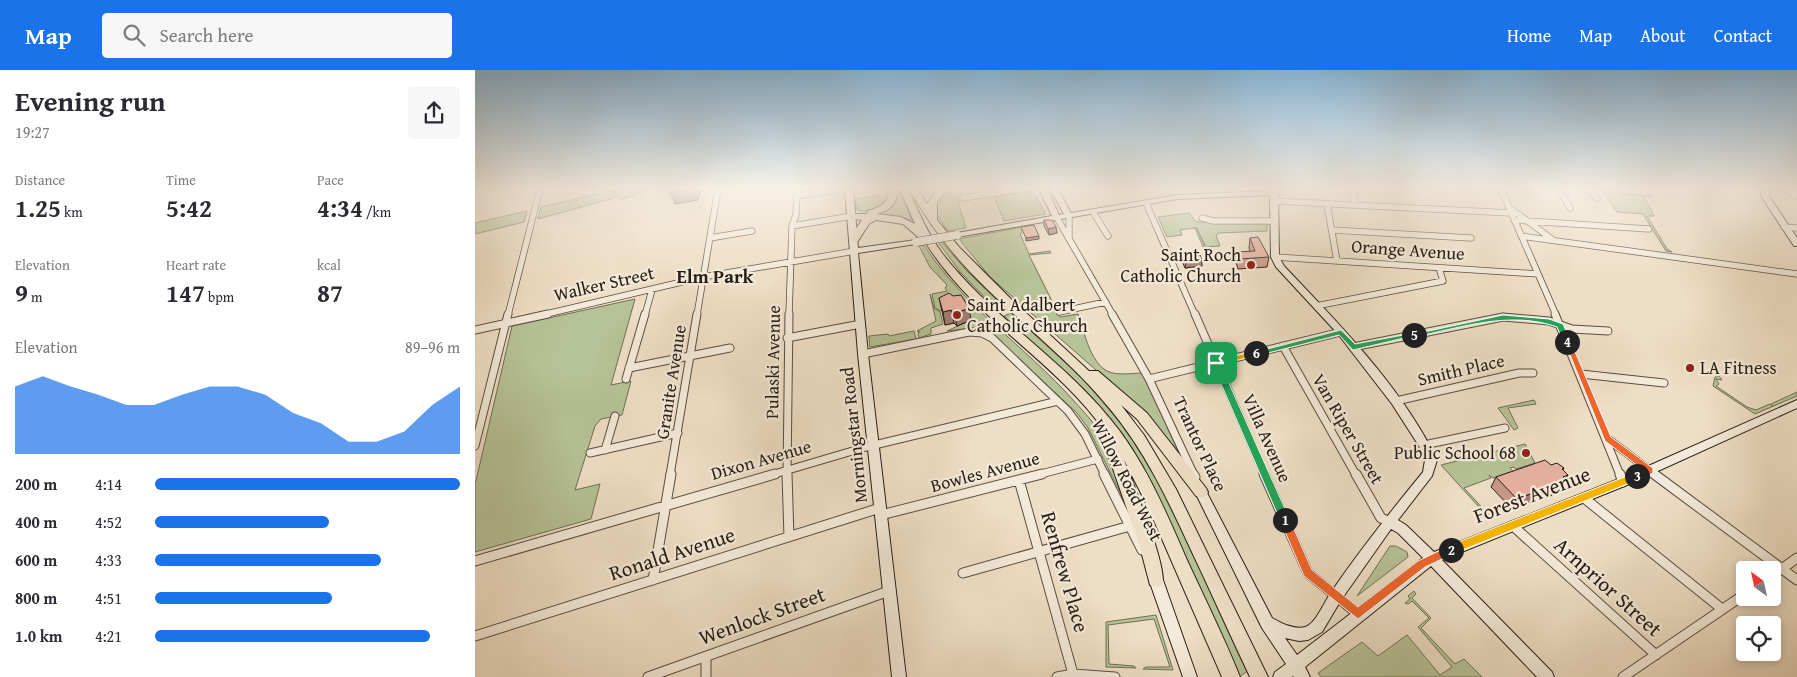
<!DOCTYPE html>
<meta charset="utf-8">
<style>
body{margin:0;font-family:"Gentium Book Plus",serif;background:#f7f7f7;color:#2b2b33;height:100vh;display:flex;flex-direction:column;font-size:19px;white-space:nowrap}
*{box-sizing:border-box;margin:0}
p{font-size:16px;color:#7c7c81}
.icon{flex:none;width:28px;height:28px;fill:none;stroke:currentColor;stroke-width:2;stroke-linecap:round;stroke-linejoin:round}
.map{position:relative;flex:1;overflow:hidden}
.sheet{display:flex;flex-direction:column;background:#fff;width:475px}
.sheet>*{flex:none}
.needle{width:32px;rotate:327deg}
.fabs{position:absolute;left:1261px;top:491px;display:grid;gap:10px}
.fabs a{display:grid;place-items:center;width:45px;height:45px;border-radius:5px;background:#fff;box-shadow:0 2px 8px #0003;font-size:25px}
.pin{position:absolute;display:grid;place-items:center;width:42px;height:42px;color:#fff;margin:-21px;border-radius:10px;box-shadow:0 2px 8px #0006}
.km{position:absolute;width:25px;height:25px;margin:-12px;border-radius:50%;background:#222;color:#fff;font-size:14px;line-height:25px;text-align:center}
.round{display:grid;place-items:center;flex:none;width:52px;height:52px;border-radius:5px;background:#f7f7f7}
.head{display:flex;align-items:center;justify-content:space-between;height:85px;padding:0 15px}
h1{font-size:28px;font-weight:700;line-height:38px}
.stats{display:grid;grid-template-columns:repeat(3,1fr);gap:8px;height:85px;padding:5px 15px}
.stats div{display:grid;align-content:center}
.stats b{font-size:25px;font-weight:700}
.stats small{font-size:14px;font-weight:400}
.stats p{font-size:14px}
.chart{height:140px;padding:10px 15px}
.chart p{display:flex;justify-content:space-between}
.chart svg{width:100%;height:90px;margin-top:5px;fill:#1a73e8;opacity:.7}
ul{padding:0 15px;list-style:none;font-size:16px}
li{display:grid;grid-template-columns:80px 60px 1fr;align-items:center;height:38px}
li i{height:12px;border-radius:6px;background:#1a73e8}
header{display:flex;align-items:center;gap:30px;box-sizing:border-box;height:70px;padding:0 25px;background:#1a73e8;color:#fff}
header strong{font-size:24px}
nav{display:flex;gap:28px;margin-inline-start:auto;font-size:18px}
.search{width:350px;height:45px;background:#f7f7f7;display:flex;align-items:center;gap:12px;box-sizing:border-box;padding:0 18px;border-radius:5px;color:#7c7c81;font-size:19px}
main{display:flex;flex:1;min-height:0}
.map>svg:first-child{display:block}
</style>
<header>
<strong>Map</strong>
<div class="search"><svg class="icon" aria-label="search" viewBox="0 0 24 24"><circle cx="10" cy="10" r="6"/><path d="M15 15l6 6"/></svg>Search here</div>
<nav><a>Home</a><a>Map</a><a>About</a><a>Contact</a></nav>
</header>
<main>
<section class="sheet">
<div class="head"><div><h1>Evening run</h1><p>19:27</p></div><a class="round"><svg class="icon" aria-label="share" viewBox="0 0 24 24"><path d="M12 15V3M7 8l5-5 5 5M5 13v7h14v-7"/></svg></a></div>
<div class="stats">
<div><p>Distance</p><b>1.25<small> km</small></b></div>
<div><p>Time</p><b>5:42</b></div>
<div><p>Pace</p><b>4:34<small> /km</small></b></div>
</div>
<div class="stats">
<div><p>Elevation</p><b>9<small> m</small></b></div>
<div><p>Heart rate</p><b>147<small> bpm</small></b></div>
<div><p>kcal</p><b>87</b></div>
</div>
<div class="chart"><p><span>Elevation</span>89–96 m</p>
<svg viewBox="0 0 160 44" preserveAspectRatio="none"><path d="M0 44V11L10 6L20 11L30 15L40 20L50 20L60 15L70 11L80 11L90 15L100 24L110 29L120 38L130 38L140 33L150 20L160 11V44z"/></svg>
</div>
<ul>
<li><b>200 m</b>4:14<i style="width:100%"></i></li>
<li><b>400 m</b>4:52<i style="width:57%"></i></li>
<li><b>600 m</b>4:33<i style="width:74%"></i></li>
<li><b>800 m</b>4:51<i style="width:58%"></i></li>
<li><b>1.0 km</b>4:21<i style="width:90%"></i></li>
</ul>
</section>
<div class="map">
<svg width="1322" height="607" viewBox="0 0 1322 607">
<rect width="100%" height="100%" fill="#eedec5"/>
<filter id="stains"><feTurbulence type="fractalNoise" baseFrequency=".004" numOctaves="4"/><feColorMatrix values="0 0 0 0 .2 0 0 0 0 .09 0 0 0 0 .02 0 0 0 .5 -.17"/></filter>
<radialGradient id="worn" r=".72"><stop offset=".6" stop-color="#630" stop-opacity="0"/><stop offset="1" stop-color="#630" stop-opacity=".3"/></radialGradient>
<path fill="#b6c297" stroke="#6e7056" d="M 143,119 L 176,119 L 146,130 L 146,126 L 63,149 L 66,137 Z
M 410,119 L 415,119 L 415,130 C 404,137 393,147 380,138 L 380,132 L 381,138 L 386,141 L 382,137 L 380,129 L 410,124 Z
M 421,119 L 423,119 L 437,150 L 393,145 C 411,141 424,140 421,119 Z
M 474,119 L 533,119 L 486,126 L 487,131 L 483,132 L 491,158 L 473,161 L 462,145 L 461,131 Z
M 1127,119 L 1142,119 L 1144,123 L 1173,126 L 1174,119 L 1176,127 L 1169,127 L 1179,146 L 1172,146 L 1192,179 L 1197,182 L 1191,181 L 1168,144 L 1142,142 Z
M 558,121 L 571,144 L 529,151 L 519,127 Z
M 52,141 L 49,152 L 0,164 L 0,153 Z
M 714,143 L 721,152 L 792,153 L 792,161 L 744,163 L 741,165 L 745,176 L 731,177 L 721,157 L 730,177 L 728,177 L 720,158 L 705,160 L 707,165 L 692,167 L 683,147 Z
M 558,155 L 546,160 L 547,163 L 545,164 L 554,184 L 575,181 L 576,183 L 554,185 L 585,247 L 603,244 C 609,261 615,292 632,301 C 642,306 657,303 668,303 L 703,381 L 654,329 L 515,207 L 484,169 Z
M 463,172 L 467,172 L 490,199 L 529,237 L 528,239 L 522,240 L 486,203 Z
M 449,175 C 488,236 551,277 599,331 C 610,343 624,358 631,373 C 641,393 646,417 653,438 L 613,358 L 602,343 L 516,263 L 517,261 L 498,258 L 472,261 L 498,249 L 474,236 L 466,241 L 460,238 L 457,224 L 472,221 L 470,218 L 472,215 L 455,197 L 444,176 Z
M 455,224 L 459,238 L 465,242 L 468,254 L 456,258 L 456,264 L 444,268 L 443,263 L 445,262 L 442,261 L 461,251 Z
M 160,229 L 136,315 L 156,311 L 147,345 L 126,349 L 120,356 L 100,420 L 125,414 L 116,449 L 0,482 L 0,415 L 37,256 Z
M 536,243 L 608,309 L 655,364 L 681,405 L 774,600 L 764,607 L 653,376 L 654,373 L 606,317 L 529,246 Z
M 439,261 L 441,269 L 395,277 L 394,266 L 413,264 L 414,266 Z
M 1240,307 L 1244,306 L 1247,310 L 1241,309 L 1244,314 L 1241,316 L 1272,337 L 1281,340 L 1295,334 L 1297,336 L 1296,334 L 1322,322 L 1322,326 L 1280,344 L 1238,316 Z
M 1059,330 L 1061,334 L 1033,338 L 1043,358 L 1039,360 L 1023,338 Z
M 1050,374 L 1060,393 L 1041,399 L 1038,397 L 1035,398 L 1038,401 L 1018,408 L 1014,405 L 1016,408 L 989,418 L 1016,447 L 1014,448 L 966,395 Z
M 915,476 L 921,476 L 932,482 L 933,487 L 882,526 Z
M 939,521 L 941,524 L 937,528 L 956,548 L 946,558 L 980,594 L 989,589 L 1007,607 L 846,607 L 843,603 L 887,572 L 903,586 L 932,565 L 965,605 L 977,597 L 943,557 L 954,548 L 937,531 L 933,534 L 930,533 L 935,529 L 933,526 Z
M 681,545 L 698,600 L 668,599 L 671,597 L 695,597 L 679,549 L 633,555 L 634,594 L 659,596 L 661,598 L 631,597 L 631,552 Z"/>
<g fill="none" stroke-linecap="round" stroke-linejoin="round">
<g stroke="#594d41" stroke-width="7">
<path id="street-far2" d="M 877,119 L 880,135
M 1026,119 L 1081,245
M 1084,119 L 1095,138
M 1113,119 L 1122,128
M 1309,119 L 1322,126
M 322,126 L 365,119
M 488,128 L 546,119
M 798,131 L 1036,143
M 671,133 L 720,245
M 852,134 L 862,191
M 1035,138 L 1078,170
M 618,142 L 633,166
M 594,146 L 594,169
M 582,148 L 638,245
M 727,148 L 739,151 L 798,151
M 1039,150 L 1174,159
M 317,156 L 377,146
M 1309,157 L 1322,158
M 857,160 L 996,168
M 1046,166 L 1322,204
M 235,168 L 277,161
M 800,187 L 1063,204
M 841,236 L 968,211 L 964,198
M 584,242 L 631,232
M 33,245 L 65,119
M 67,245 L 228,207 L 380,181
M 170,245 L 177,220
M 222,245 L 243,119
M 314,245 L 317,156 L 321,145 L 322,119"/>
</g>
<g stroke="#594d41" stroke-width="9">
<path id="street-far1" d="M 637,244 L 674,309 L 719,405
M 720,244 L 790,405
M 1080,244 L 1145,405
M 0,260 L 73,244
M 312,268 L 386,254
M 808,276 L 881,405
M 878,277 L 1028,247 L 1074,251 L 1097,259 L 1133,261
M 388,284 L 494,262 L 507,263 L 517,268 L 593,341 L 610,364 L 630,405
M 154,298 L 255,278
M 1106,304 L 1189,313
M 151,309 L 170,244
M 674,309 L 866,262
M 921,331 L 1044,303 L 1058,303
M 1133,369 L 1181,405
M 949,375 L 1030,358
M 0,376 L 33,244
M 130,380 L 140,346
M 115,383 L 203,363
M 195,405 L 222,244
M 296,405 L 391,377 L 583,331
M 312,405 L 314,244
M 562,405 L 623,389"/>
</g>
<g stroke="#594d41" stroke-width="11">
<path id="street" d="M 312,404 L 314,467
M 629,404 L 667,480
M 718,404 L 720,407
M 789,404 L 833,503 L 883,544
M 881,404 L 906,448 L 915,452
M 1145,404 L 1148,412
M 1179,404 L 1322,510
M 544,410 L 598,604
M 1109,428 L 1247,539
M 406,445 L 567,404
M 1038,456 L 1181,585
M 0,491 L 300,404
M 488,503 L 655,456
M 1298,505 L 1322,488
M 178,510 L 196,404
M 0,566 L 405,438
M 231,586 L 231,607
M 173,607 L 414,521
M 582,607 L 598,604 L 640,607
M 1148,607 L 1270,524"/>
</g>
<g stroke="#271d15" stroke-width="2">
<path id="secondary" d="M 370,119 L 378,119 L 383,178 L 441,170 L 445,172 L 441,174 L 383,183 L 393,284 L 431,607 L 417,607 L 383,284 Z
M 564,119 L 572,119 L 584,145 L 589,144 L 575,119 L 583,119 L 596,143 L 702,125 L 795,121 L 795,119 L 803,119 L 804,187 L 809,196 C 864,254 927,317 962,390 L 957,406 L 923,450 L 931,455 L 959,482 L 1144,409 L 1322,330 L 1322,338 L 1152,415 L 967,490 L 1077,602 L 1079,607 L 1062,607 L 956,496 L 830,597 L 835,607 L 819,607 L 818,606 L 817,607 L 798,607 L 800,602 L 811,594 L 787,558 L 720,422 L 722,419 L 726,417 L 730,419 L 797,548 C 806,553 819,560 830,557 C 841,554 850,530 857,521 C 885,480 916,441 948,402 L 950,390 L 944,376 L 917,334 L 863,264 L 801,197 L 796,187 L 795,125 L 702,129 L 482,167 L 478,165 L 482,163 L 577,146 ZM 916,459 L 923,463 L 948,488 L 822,585 L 810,568 L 824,571 L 833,570 L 847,562 L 866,530 Z
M 1287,119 L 1295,119 L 1294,126 L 1322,168 L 1322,176 L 1319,176 L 1286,126 Z
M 681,504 L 686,506 L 688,510 L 722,607 L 708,607 L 674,510 L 676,506 Z"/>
</g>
<g stroke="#271d15" stroke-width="2">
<path id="highway" d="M 414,119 L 422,119 C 423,134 415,140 402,144 L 426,147 L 440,154 L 425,119 L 433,119 C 443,141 453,164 467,183 C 515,246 586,288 636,350 C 670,391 691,442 712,490 C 730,529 749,567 765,607 L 747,607 L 673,437 L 649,390 C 657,411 694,500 687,515 L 681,517 L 675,515 L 665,477 L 627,367 L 631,363 C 580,289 493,246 448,168 L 443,167 L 428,154 L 401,150 L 394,154 L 383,171 L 375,171 L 374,169 L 387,150 L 374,148 L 374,144 L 392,144 L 393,141 C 405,137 414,134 414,119 Z
M 434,119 L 442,119 L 452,134 L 463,119 L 473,119 L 462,132 L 462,150 L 484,177 L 536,229 L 614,301 L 623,301 L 672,343 L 731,418 L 733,422 L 731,426 L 726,428 L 721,426 L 662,349 L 646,335 L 669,365 L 701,419 L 793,607 L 775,607 C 755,565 736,522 716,480 C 693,430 670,381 635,339 C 596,291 545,253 502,209 C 475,182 453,152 434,119 Z"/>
</g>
<use href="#street-far2" stroke="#f4ead9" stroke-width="5.5"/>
<use href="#street-far1" stroke="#f4ead9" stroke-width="7"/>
<use href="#street" stroke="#f4ead9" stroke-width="9"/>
<use href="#secondary" fill="#f4ead9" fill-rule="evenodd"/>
<use href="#highway" fill="#eedec5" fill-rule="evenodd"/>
<g stroke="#271d15" stroke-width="9" stroke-linecap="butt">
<path id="secondary-bridge" d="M 441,172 L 482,165"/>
</g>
<use href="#secondary-bridge" stroke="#f4ead9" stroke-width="8"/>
</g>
<path fill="#c7988a" stroke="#271d15" d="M 569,150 L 581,157 L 582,163 L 574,165 L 569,156 Z
M 775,168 L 794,187 L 792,197 L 763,199 L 761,192 L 762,182 L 775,182 L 774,178 Z
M 707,185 L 718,186 L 727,196 L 710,198 L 707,191 Z
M 464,228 L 496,250 L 482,256 L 479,253 L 470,255 Z
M 1076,395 L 1089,398 L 1088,400 L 1091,409 L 1092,411 L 1086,420 L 1071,428 L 1065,428 L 1037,439 L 1016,417 L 1021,407 Z"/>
<path fill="#a27c71" stroke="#271d15" d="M 218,119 L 226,119 L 223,130 L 200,134 L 195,123 Z
M 581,157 L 582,163 L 574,165 L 573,159 Z
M 564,166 L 564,169 L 551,171 L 551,168 Z
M 727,190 L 727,196 L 710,198 L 711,192 Z
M 494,238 L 496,250 L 482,256 L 479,244 Z
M 476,240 L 479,253 L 470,255 L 468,242 Z
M 1093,405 L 1088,413 L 1092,411 L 1086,420 L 1071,428 L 1077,419 L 1088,407 Z
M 1071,418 L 1065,428 L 1037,439 L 1042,429 Z"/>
<path fill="#e7b1a1" stroke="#271d15" d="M 196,119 L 218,119 L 195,123 Z
M 569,150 L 577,150 L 581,157 L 573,159 Z
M 559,155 L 564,166 L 551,168 L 546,157 Z
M 783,167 L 794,187 L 765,189 L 762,182 L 780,181 L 775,168 Z
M 716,184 L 718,186 L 725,185 L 727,190 L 711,192 L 707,185 Z
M 474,223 L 478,226 L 486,225 L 494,238 L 479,244 L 476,240 L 468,242 L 464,228 Z
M 1070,390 L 1076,395 L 1082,393 L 1089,398 L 1087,399 L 1093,405 L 1088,407 L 1092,411 L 1077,419 L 1071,418 L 1042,429 L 1021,407 Z"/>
<linearGradient id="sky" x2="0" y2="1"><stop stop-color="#89b6d7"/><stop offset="0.58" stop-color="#f7f0e5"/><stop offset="1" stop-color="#f7f0e5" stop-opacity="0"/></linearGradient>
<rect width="1322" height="204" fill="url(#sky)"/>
<path fill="#22a559" stroke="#fff" d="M 741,290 L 745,293 L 815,450 L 814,453 L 810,454 L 805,450 L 737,293 Z"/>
<path fill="#f0652b" stroke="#fff" d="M 810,446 L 815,450 L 837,500 L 883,537 L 943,491 L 976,475 L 981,480 L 980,483 L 950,497 L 883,549 L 829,506 L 805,450 Z"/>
<path fill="#f5b400" stroke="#fff" d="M 1162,402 L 1165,404 L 1165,409 L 980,483 L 973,483 L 971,480 L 973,476 Z"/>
<path fill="#f0652b" stroke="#fff" d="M 1089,270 L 1096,272 L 1136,367 L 1178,398 L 1178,403 L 1162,410 L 1158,409 L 1158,404 L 1167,399 L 1130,371 Z"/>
<path fill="#22a559" stroke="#fff" d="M 1028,245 L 1074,249 L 1088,254 L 1096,272 L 1089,274 L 1082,257 C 1035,240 985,258 939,267 L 935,265 Z"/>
<path fill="#22a559" stroke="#fff" d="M 866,260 L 880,274 L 939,263 L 942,265 L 878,280 L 864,265 L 781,286 L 777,283 Z"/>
<path fill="#f5b400" stroke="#fff" d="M 781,280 L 784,281 L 784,285 L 741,295 L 737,293 Z"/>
<g fill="#8f2418" stroke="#f4ead9" stroke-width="2">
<circle cx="776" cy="195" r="5"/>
<circle cx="482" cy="245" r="5"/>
<circle cx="1215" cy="298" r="5"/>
<circle cx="1051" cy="383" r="5"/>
</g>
<g text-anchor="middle" stroke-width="4.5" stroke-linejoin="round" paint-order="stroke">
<g font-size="18" fill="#271d15" stroke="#f4ead9">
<text transform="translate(933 180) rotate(4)" y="6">Orange Avenue</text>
<text transform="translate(129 214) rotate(-13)" y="6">Walker Street</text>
<text transform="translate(298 292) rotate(-89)" y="6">Pulaski Avenue</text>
<text transform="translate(986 300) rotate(-13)" y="6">Smith Place</text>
<text transform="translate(196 312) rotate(-81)" y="6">Granite Avenue</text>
<text transform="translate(873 359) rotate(60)" y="6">Van Riper Street</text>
<text transform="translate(379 365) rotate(-96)" y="6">Morningstar Road</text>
<text transform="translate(792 368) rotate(66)" y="6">Villa Avenue</text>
<text transform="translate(725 374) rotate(65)" y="6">Trantor Place</text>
<text transform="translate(286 390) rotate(-16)" y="6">Dixon Avenue</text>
<text transform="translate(510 402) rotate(-15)" y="6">Bowles Avenue</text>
<text transform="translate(652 410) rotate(63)" y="6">Willow Road West</text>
</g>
<g font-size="18" fill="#271d15" stroke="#f4ead9" text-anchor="end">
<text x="766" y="191">Saint Roch<tspan x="766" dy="21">Catholic Church</tspan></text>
<text x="492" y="241" text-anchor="start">Saint Adalbert<tspan x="492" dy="21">Catholic Church</tspan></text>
<text x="1225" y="304" text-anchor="start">LA Fitness</text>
<text x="1041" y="389">Public School 68</text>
</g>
<g font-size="19" font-weight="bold" fill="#271d15" stroke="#f4ead9">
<text x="240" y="213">Elm Park</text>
</g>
<g font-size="21" fill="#271d15" stroke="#f4ead9">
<text transform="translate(1057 425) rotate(-21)" y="7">Forest Avenue</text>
<text transform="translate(197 484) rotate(-18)" y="7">Ronald Avenue</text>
<text transform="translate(590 502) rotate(74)" y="7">Renfrew Place</text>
<text transform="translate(1133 517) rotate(42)" y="7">Arnprior Street</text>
<text transform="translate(287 546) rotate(-20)" y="7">Wenlock Street</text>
</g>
</g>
<rect width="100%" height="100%" filter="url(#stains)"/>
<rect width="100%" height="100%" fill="url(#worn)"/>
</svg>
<div class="fabs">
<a><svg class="needle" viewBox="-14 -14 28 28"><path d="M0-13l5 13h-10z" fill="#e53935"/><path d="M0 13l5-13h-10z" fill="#7c7c81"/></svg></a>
<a><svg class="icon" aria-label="locate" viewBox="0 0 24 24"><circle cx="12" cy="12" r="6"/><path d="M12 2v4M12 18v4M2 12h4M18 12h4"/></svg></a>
</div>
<div class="pin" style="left:741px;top:293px;background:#1e9e55"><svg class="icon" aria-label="arrive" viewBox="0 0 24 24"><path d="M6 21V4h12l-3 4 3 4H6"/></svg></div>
<b class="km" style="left:810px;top:450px">1</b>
<b class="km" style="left:976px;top:480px">2</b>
<b class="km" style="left:1162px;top:406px">3</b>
<b class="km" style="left:1092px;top:272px">4</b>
<b class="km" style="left:939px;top:265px">5</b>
<b class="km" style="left:781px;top:283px">6</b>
</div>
</main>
